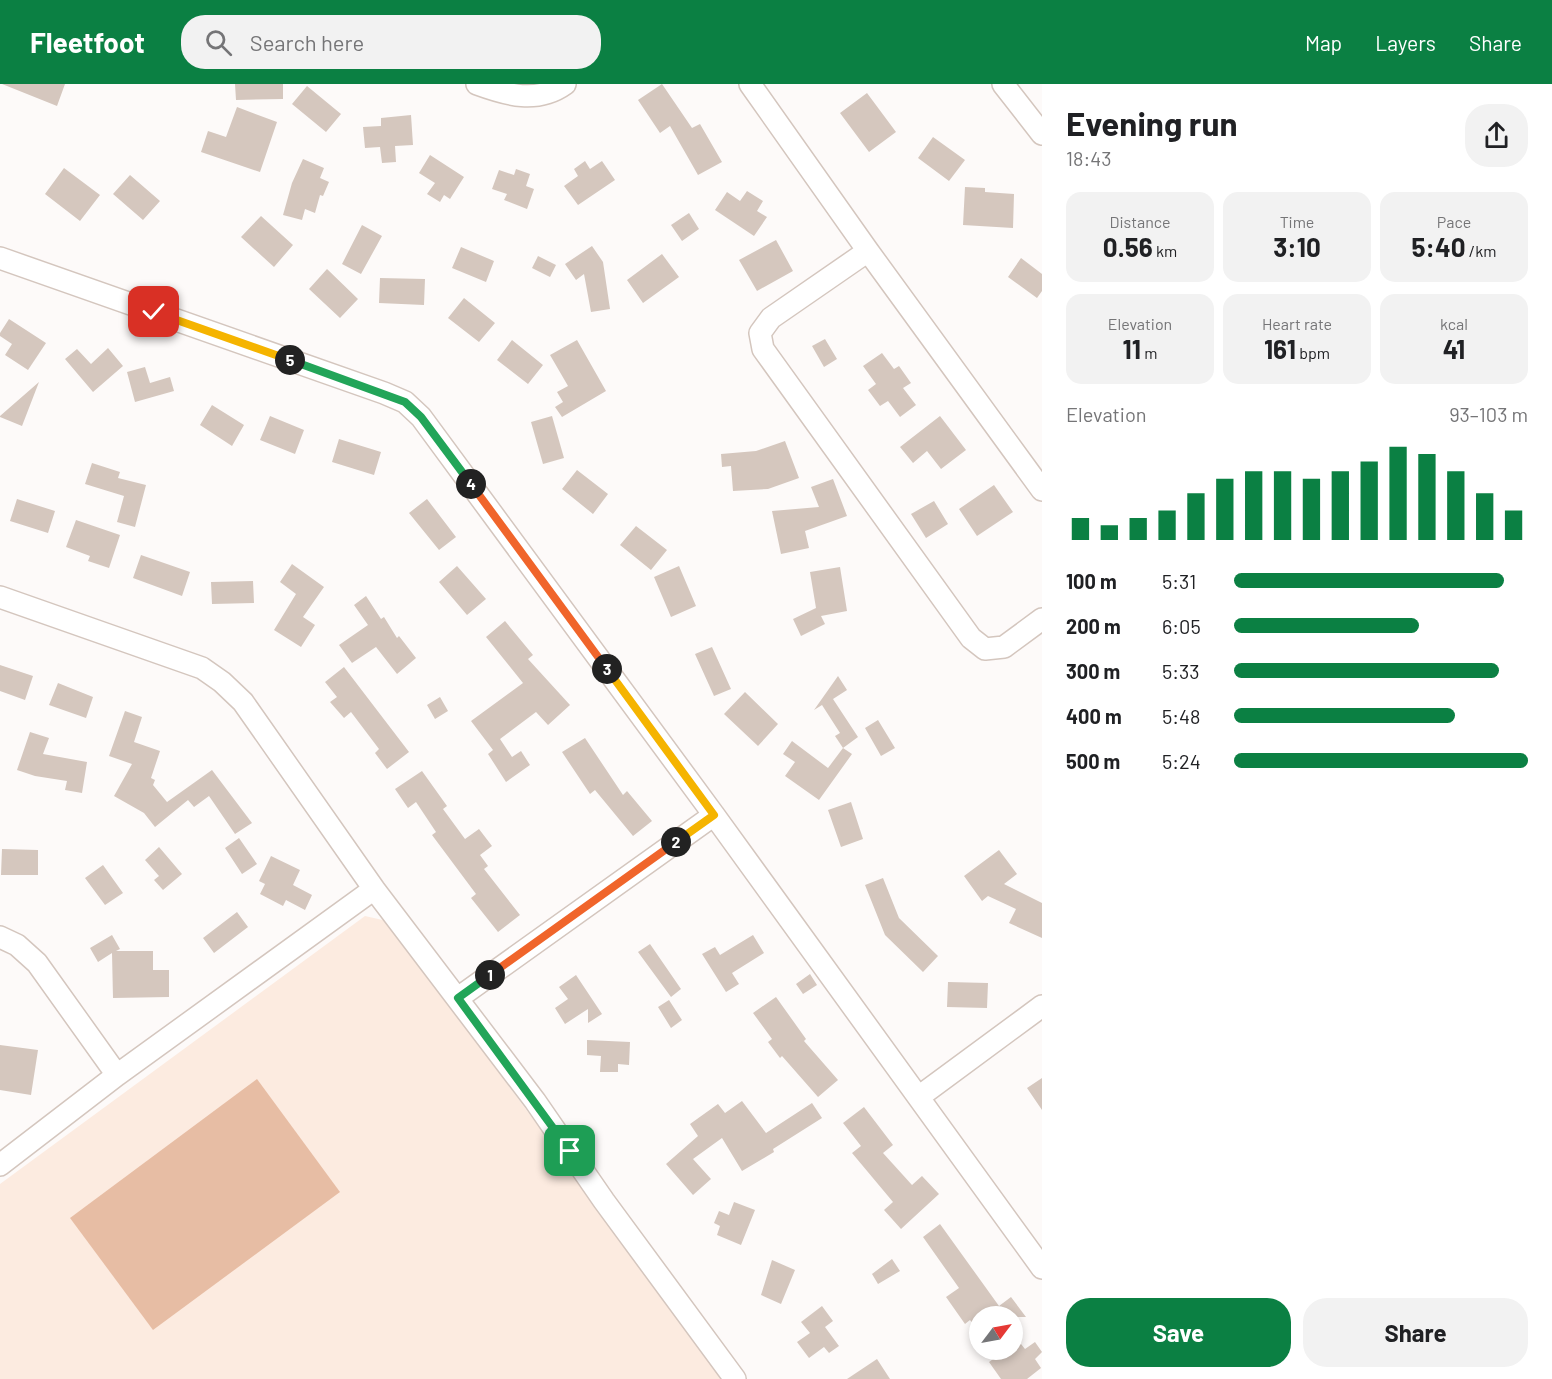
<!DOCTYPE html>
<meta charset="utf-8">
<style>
body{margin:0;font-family:Barlow,sans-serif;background:#f2f2f2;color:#202124;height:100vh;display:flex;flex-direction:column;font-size:22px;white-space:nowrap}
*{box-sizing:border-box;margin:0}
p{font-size:20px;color:#757577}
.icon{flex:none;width:33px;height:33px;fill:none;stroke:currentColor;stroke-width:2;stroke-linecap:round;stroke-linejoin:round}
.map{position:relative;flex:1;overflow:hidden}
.details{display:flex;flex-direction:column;background:#fff;width:510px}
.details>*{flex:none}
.needle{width:39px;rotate:58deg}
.fabs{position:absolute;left:969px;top:1222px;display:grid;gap:12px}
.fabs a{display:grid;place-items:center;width:54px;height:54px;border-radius:50%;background:#fff;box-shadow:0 3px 9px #0003;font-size:30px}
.pin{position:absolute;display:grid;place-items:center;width:51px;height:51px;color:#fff;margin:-26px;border-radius:12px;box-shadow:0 3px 9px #0006}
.km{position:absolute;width:30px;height:30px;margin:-15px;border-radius:50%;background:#222;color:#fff;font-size:16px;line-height:30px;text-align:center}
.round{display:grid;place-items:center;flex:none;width:63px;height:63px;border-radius:24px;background:#f2f2f2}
.overview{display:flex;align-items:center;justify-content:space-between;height:102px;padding:0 24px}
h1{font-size:33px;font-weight:700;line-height:45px}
.metrics{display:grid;grid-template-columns:repeat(3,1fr);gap:9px;height:102px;padding:6px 24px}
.metrics div{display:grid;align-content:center;border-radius:15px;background:#f2f2f2;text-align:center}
.metrics b{font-size:26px;font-weight:700}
.metrics small{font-size:16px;font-weight:400}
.metrics p{font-size:16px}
.chart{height:168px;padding:12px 24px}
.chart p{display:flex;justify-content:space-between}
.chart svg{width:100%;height:108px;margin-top:6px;stroke:#0b8043;stroke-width:6}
.action{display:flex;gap:12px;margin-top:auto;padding:12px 24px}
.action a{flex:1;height:69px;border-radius:24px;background:#0b8043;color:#fff;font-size:24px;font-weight:700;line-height:69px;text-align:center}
.action a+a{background:#f2f2f2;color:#202124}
ul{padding:0 24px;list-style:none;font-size:20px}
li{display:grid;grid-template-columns:96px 72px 1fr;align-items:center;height:45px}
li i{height:15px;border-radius:8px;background:#0b8043}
header{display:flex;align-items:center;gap:36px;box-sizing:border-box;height:84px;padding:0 30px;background:#0b8043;color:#fff}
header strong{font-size:28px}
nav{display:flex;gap:33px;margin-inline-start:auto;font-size:21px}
.search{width:420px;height:54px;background:#f2f2f2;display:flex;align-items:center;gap:15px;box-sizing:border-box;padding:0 21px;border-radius:24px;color:#757577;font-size:22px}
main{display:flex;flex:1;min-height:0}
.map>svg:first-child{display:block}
</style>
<header>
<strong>Fleetfoot</strong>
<div class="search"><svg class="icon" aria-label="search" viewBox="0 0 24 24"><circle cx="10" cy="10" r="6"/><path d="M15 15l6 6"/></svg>Search here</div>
<nav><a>Map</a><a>Layers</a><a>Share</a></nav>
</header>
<main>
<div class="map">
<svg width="1042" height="1295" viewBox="0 0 1042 1295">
<rect width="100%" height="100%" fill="#fdfaf9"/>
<path fill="#fcebe0" d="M 365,832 L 387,837 L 725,1295 L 0,1295 L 0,1100 Z"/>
<path fill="#e7bda4" d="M 257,995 L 340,1108 L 153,1246 L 70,1134 Z"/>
<path fill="#d5c7be" d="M 2,0 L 65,0 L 57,22 Z
M 235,0 L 283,0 L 283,15 L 236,16 Z
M 662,0 L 692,44 L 700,40 L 722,78 L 698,91 L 670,42 L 660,49 L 638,16 Z
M 307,2 L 341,30 L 326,48 L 292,20 Z
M 867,9 L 896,48 L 869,68 L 840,29 Z
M 237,23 L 277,38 L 260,88 L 201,68 L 208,47 L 226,53 Z
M 411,31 L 413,61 L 395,62 L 396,78 L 382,79 L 380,63 L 365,64 L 363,43 L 381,42 L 381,34 Z
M 933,53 L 965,76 L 949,97 L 918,74 Z
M 430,71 L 464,93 L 450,115 L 444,111 L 440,118 L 427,110 L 435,99 L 419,89 Z
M 303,75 L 324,84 L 320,94 L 329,98 L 323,112 L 320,111 L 315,129 L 305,125 L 302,136 L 283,131 L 292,99 Z
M 585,77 L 590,85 L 602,77 L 615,96 L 578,121 L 564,102 L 578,92 L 574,85 Z
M 64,84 L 100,111 L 80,137 L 45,110 Z
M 516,85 L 530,90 L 526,102 L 534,105 L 527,125 L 504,116 L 507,110 L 492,105 L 499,86 L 514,91 Z
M 130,91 L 160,117 L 143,136 L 113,110 Z
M 965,103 L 985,104 L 985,108 L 1014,110 L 1013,144 L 963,141 Z
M 747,107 L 763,117 L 757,127 L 767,133 L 754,152 L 715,126 L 727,108 L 740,117 Z
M 689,129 L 699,145 L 682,157 L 671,141 Z
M 261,132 L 293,161 L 274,183 L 241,153 Z
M 362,141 L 382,152 L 361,190 L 342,180 Z
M 776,156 L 793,187 L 757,207 L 739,176 Z
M 592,162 L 603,178 L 610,225 L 591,228 L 584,190 L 576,196 L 565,180 Z
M 461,163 L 494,177 L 486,198 L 452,184 Z
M 662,170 L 679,193 L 643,219 L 627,196 Z
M 538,172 L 556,181 L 550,193 L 532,184 Z
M 1021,174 L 1042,190 L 1042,207 L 1037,214 L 1008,193 Z
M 327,185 L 358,215 L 340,234 L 309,205 Z
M 380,194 L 425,195 L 424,221 L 379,219 Z
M 464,214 L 495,239 L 479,258 L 448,234 Z
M 9,235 L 46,259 L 28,286 L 5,271 L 12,260 L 0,252 L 0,249 Z
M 825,255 L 837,275 L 824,283 L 812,262 Z
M 512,256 L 543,281 L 528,300 L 497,276 Z
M 577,256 L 606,307 L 562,333 L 555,323 L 563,318 L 557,308 L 568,302 L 550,271 Z
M 108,264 L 123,282 L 93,308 L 65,275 L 77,265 L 91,280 Z
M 882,269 L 894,285 L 899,282 L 911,299 L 903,304 L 916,321 L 900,333 L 888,317 L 880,322 L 868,306 L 876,300 L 863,282 Z
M 145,283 L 150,299 L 170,293 L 174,307 L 135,318 L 127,288 Z
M 39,298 L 22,342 L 0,333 L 0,332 Z
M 212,321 L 244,341 L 232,362 L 200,341 Z
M 270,332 L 304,346 L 295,370 L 260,356 Z
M 552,332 L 564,374 L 543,380 L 531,338 Z
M 940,332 L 966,366 L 941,385 L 927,367 L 913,379 L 900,363 Z
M 339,355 L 381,368 L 374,391 L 332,378 Z
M 785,357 L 799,394 L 768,405 L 733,407 L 731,382 L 722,383 L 721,370 L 756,367 Z
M 92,379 L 120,388 L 118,394 L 146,401 L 135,443 L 117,438 L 124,412 L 85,400 Z
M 577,386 L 608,410 L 593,430 L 562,405 Z
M 833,395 L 847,432 L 805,447 L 809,464 L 781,470 L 772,427 L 819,423 L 811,403 Z
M 994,401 L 1013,428 L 977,452 L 959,425 Z
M 17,415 L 55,427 L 48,449 L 10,437 Z
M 427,415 L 456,453 L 439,466 L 409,429 Z
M 934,417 L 948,440 L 926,454 L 911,430 Z
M 76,436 L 120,451 L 109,484 L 88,477 L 90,472 L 66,463 Z
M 636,442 L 667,466 L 651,486 L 620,461 Z
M 141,471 L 190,488 L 182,512 L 133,494 Z
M 292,480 L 324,503 L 303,533 L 315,541 L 301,563 L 274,546 L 296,510 L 280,498 Z
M 457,482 L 486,515 L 467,531 L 439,498 Z
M 679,482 L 696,522 L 671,533 L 654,493 Z
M 840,483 L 847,527 L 821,532 L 825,540 L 801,552 L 793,535 L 816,524 L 810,488 Z
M 253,497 L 254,519 L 212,520 L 211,498 Z
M 366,512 L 381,535 L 384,533 L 397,554 L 399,552 L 416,574 L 397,590 L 376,563 L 352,579 L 339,561 L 368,541 L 354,521 Z
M 505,537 L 533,571 L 528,575 L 570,621 L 548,641 L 536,628 L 500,655 L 512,673 L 521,667 L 530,681 L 506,698 L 488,670 L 493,666 L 471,637 L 523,599 L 486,553 Z
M 712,563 L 731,605 L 714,612 L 695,570 Z
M 0,581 L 33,592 L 25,616 L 0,607 Z
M 344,583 L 409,668 L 387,685 L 375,669 L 379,665 L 351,628 L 344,634 L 330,618 L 337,613 L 325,598 Z
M 838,592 L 847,606 L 833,615 L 858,653 L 843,664 L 835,652 L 840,649 L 822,621 L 814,626 Z
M 58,599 L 93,613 L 86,634 L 49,621 Z
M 745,608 L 778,640 L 758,662 L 724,630 Z
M 440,613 L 448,627 L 435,635 L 427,621 Z
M 125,627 L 142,633 L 134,658 L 160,667 L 151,694 L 155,696 L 153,701 L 167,718 L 212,686 L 252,739 L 235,750 L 209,712 L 194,723 L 188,716 L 155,743 L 144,729 L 114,712 L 132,680 L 109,672 Z
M 878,636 L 895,664 L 881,672 L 865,644 Z
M 30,648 L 49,654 L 43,670 L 87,678 L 82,709 L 65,706 L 67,697 L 35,692 L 17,686 Z
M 585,654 L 623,711 L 627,707 L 652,737 L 633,752 L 595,706 L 590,710 L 562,668 Z
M 792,657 L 828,684 L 843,664 L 852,670 L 819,716 L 785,692 L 795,678 L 783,670 Z
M 422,687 L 447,722 L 443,725 L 465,755 L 479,745 L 492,762 L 480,771 L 488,782 L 484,785 L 520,831 L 498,848 L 471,814 L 476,810 L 432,751 L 436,748 L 416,718 L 408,724 L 395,705 Z
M 851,718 L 863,755 L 841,763 L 828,726 Z
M 239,754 L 257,780 L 242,790 L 225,764 Z
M 159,763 L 182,790 L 163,806 L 154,796 L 159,792 L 145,776 Z
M 2,765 L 38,766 L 38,791 L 1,791 Z
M 999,766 L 1017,790 L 1004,800 L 1042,819 L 1042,854 L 1009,839 L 1016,825 L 988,812 L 982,817 L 964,792 Z
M 271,772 L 300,786 L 293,801 L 312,811 L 305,826 L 286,816 L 283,822 L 260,810 L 265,800 L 259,797 Z
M 103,781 L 123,809 L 105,821 L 85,794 Z
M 883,794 L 899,834 L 938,872 L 923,888 L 885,851 L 865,801 Z
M 237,828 L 248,843 L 214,869 L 203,854 Z
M 112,851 L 120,865 L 116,867 L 153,867 L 153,886 L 169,886 L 169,913 L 113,914 L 112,869 L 98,878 L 90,864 Z
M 753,851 L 764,869 L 732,889 L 739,900 L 726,908 L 702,870 L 715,863 L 720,871 Z
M 650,860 L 681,905 L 671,913 L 638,868 Z
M 810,890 L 817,901 L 803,910 L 796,900 Z
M 576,891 L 602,930 L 588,939 L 588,925 L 565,940 L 555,924 L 568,915 L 559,903 Z
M 948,898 L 988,899 L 987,924 L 947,923 Z
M 776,913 L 806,955 L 804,957 L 838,996 L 818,1013 L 782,972 L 780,974 L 768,958 L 772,955 L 753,929 Z
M 669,916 L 682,936 L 671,944 L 658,923 Z
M 587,956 L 630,958 L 629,981 L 618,980 L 618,988 L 600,988 L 601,972 L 587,971 Z
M 0,961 L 38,966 L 31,1011 L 0,1006 Z
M 1042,994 L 1042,1026 L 1027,1004 Z
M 742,1017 L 766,1049 L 812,1019 L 822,1034 L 773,1065 L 774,1068 L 742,1087 L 722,1054 L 693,1075 L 711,1095 L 693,1111 L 666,1080 L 698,1052 L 690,1040 L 718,1020 L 725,1029 Z
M 864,1023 L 893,1061 L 883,1069 L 912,1101 L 922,1092 L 939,1110 L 901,1145 L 884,1126 L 893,1118 L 852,1069 L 861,1062 L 843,1039 Z
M 734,1118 L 755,1126 L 741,1161 L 717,1151 L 720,1142 L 714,1139 L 719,1127 L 729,1131 Z
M 940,1140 L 999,1222 L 1011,1213 L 1026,1233 L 980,1233 L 980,1249 L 970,1236 L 965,1240 L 946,1213 L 959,1204 L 923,1153 Z
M 892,1175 L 900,1187 L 878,1200 L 872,1190 Z
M 772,1176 L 795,1186 L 781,1220 L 761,1211 Z
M 822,1222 L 833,1237 L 825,1243 L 839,1262 L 829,1269 L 824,1263 L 809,1274 L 797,1258 L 810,1249 L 801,1238 Z
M 1035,1258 L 1042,1268 L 1035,1275 L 1041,1284 L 1027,1295 L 1001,1295 L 989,1278 L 1006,1266 L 1012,1266 L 1021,1260 L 1025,1265 Z
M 877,1275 L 890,1295 L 847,1295 Z"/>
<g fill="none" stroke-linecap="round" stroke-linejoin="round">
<g stroke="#d4c6be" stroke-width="24">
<path id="minor" d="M 477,0 C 507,11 537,20 565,0
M 750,0 L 868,167 L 1042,406
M 1003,0 L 1042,50
M 868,167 L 771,234 L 760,249 L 763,265 L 971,554 L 985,565 L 1004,563 L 1042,535
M 0,174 L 384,309 L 405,318 L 421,333 L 714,731 L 1042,1184
M 0,513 L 202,584 L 222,598 L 243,618 L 374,805 L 535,1017 L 604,1117 L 735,1295
M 0,853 L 17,861 L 37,879 L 117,991
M 458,914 L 714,731
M 920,1012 L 1042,922
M 0,1081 L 117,991 L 374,805"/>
</g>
<use href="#minor" stroke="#fff" stroke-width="21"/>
</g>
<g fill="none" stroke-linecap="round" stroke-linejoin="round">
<g stroke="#fff" stroke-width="12">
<path id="split-1" d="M 490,891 L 458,914 L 570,1067"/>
</g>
<g stroke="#fff" stroke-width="12">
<path id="split-2" d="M 490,891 L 676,758"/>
</g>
<g stroke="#fff" stroke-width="12">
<path id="split-3" d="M 607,585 L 714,731 L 676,758"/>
</g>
<g stroke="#fff" stroke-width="12">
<path id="split-4" d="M 471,400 L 607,585"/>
</g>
<g stroke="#fff" stroke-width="12">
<path id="split-5" d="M 290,276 L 405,318 L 421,333 L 471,400"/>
</g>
<g stroke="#fff" stroke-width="12">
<path id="split-6" d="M 154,228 L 290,276"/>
</g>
<use href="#split-1" stroke="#22a559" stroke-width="8"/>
<use href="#split-2" stroke="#f0652b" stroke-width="8"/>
<use href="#split-3" stroke="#f5b400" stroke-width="8"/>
<use href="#split-4" stroke="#f0652b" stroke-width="8"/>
<use href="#split-5" stroke="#22a559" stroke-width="8"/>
<use href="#split-6" stroke="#f5b400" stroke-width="8"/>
</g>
</svg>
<div class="fabs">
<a><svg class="needle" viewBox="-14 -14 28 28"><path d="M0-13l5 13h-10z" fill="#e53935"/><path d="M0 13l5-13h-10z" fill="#757577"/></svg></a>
</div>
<div class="pin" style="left:570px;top:1067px;background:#1e9e55"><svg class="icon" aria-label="arrive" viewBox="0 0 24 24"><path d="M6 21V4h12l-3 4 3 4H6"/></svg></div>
<div class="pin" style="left:154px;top:228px;background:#d93025"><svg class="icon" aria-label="check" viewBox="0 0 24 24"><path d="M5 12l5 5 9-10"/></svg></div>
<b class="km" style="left:490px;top:891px">1</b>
<b class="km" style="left:676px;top:758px">2</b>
<b class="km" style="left:607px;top:585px">3</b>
<b class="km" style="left:471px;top:400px">4</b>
<b class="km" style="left:290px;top:276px">5</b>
</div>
<section class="details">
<div class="overview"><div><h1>Evening run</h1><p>18:43</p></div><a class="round"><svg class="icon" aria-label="share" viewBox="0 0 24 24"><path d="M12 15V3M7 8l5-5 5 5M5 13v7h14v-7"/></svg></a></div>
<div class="metrics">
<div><p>Distance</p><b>0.56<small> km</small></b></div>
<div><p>Time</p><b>3:10</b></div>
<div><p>Pace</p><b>5:40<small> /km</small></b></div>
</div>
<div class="metrics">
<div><p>Elevation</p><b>11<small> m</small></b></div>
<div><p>Heart rate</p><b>161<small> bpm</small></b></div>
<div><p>kcal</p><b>41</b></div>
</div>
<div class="chart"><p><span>Elevation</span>93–103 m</p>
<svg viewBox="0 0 160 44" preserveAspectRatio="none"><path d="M5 44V35M15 44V38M25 44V35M35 44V32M45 44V25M55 44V19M65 44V16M75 44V16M85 44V19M95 44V16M105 44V12M115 44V6M125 44V9M135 44V16M145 44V25M155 44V32"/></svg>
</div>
<ul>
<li><b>100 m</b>5:31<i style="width:92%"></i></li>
<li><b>200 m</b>6:05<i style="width:63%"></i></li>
<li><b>300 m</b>5:33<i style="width:90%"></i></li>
<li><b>400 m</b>5:48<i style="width:75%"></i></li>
<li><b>500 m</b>5:24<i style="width:100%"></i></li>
</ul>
<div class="action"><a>Save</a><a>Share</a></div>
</section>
</main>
